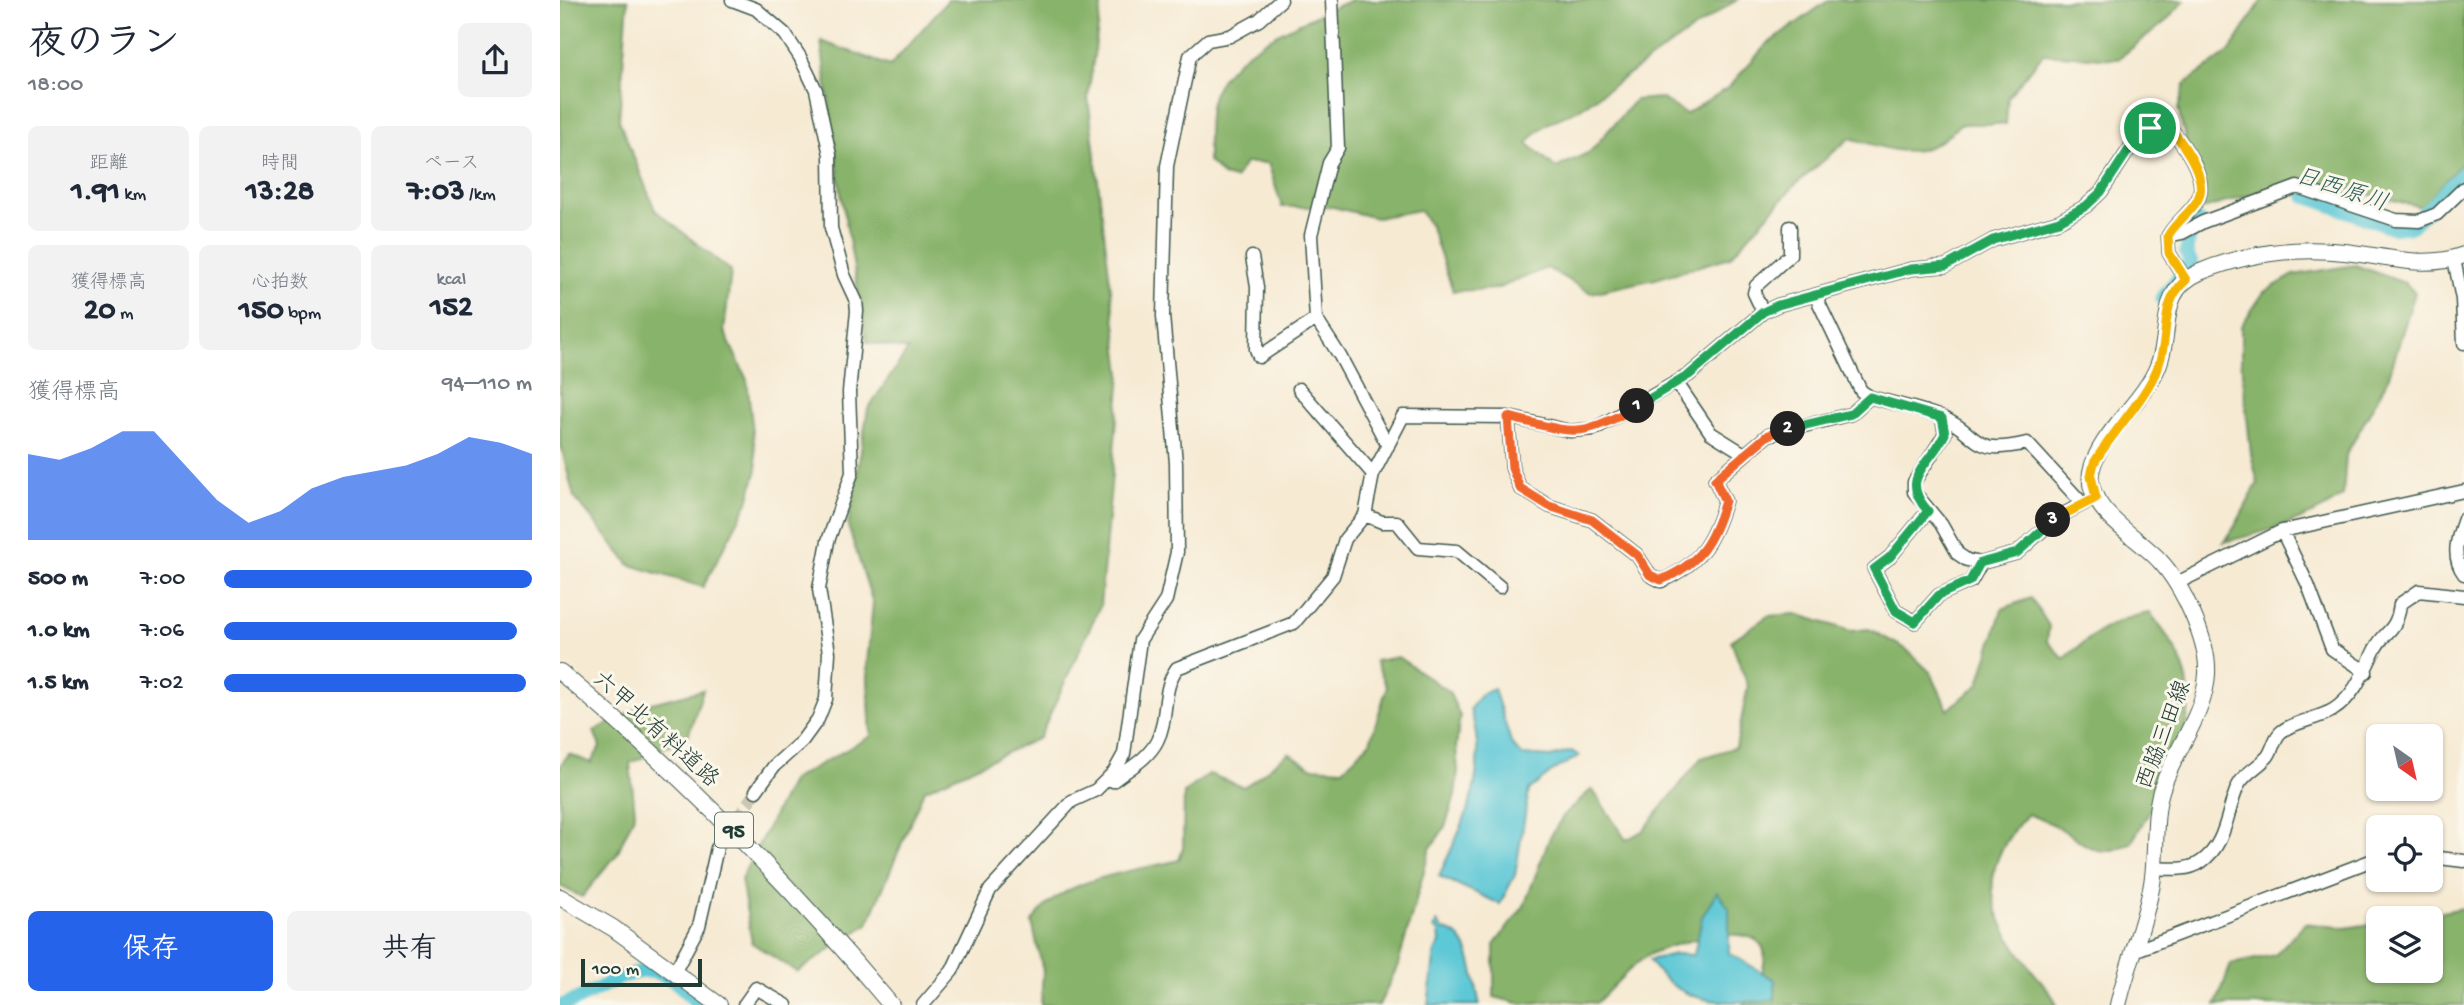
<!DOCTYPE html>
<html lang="ja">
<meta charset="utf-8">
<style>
body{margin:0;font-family:"Gochi Hand","Klee One",sans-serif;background:#f2f2f3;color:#1f2937;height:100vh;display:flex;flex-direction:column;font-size:26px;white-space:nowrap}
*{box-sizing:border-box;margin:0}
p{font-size:23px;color:#747a83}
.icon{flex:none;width:38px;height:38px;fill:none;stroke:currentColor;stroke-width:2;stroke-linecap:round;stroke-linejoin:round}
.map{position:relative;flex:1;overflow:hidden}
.side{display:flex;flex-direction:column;background:#fff;width:560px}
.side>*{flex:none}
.needle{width:46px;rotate:146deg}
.tools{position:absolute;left:1806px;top:724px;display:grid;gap:14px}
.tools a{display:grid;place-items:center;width:77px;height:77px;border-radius:10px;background:#fff;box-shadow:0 2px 5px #0004;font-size:35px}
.scale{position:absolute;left:21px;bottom:18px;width:121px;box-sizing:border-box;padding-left:7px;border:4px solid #1f3d34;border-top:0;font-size:19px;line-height:24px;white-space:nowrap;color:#1f3d34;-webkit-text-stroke:5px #fbf7ec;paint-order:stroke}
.pin{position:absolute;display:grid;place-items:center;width:60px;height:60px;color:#fff;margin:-30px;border:4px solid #fff;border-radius:50%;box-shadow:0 2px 7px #0007}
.km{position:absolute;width:35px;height:35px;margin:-18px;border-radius:50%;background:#222;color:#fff;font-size:19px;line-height:35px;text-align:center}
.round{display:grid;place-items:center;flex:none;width:74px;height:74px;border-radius:10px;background:#f2f2f3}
.summary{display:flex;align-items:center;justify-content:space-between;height:119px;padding:0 28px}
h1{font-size:38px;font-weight:700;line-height:52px}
.metrics{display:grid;grid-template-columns:repeat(3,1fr);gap:10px;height:119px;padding:7px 28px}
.metrics div{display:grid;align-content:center;border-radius:10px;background:#f2f2f3;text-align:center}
.metrics b{font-size:30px;font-weight:700}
.metrics small{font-size:19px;font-weight:400}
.metrics p{font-size:19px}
.chart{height:196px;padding:14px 28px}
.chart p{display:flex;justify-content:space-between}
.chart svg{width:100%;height:126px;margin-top:7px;fill:#2563eb;opacity:.7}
.primary-button{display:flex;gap:14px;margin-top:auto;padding:14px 28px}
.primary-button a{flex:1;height:80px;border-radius:10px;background:#2563eb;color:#fff;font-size:28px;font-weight:700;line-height:80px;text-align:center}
.primary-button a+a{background:#f2f2f3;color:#1f2937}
ul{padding:0 28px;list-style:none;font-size:23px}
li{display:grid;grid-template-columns:112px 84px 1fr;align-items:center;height:52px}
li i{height:18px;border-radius:9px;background:#2563eb}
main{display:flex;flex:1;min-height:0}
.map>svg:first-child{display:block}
</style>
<main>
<section class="side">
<div class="summary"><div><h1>夜のラン</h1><p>18:00</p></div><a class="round"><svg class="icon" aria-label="share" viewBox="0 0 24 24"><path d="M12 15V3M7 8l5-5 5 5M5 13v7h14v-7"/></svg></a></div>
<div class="metrics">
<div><p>距離</p><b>1.91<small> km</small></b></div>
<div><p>時間</p><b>13:28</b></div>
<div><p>ペース</p><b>7:03<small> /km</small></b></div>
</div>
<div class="metrics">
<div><p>獲得標高</p><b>20<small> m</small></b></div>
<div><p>心拍数</p><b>150<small> bpm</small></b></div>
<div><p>kcal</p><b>152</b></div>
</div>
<div class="chart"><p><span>獲得標高</span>94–110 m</p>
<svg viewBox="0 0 160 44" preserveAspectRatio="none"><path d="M0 44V14L10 16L20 12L30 6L40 6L50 18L60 30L70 38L80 34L90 26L100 22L110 20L120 18L130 14L140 8L150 10L160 14V44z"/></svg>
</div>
<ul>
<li><b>500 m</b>7:00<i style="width:100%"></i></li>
<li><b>1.0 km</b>7:06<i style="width:95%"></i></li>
<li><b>1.5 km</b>7:02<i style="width:98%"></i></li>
</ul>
<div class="primary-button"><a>保存</a><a>共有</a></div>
</section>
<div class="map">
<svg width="1904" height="1005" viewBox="0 0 1904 1005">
<rect width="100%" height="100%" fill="#fbf7ec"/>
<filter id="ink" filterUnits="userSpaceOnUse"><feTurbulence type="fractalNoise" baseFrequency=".0143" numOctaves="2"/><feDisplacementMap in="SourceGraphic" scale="14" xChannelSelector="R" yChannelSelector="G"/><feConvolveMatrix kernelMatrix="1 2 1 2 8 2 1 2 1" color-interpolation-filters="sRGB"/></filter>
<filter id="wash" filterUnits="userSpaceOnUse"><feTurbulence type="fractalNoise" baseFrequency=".00686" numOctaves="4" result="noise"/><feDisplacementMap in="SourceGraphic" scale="28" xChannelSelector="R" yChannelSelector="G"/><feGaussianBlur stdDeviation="1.57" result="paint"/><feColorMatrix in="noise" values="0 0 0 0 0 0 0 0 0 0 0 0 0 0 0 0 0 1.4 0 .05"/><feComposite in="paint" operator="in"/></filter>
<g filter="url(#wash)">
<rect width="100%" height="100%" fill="#f6ead3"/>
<path fill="#88b36b" stroke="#547850" stroke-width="2" d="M 0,0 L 68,0 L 59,120 L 95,210 L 171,271 L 164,331 L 187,380 L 197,469 L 188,502 L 143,587 L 70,565 L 14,497 L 0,442 Z
M 388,0 L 542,0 L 528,97 L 561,374 L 540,606 L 479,738 L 364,790 L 308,924 L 237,972 L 192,943 L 181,879 L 232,780 L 311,736 L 307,663 L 313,603 L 288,526 L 308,409 L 348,350 L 307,342 L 281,194 L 261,41 L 330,66 Z
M 791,0 L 1177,0 C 1125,33 1076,70 1025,105 C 1000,122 990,115 967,143 L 996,168 L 1030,152 L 1075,100 L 1101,98 L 1126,114 L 1169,87 L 1206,45 L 1269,0 L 1625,0 L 1605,22 L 1558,59 L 1483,54 L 1448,97 L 1446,124 L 1400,124 C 1363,164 1336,151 1290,138 L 1235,185 L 1170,257 L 1095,279 L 1031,293 L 987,268 L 936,289 L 893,291 L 870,225 L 859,210 L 816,218 L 773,207 L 722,207 L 708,163 L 685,163 L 675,179 L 663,176 L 648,161 C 648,142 647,120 651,102 C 664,49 747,20 791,0 Z
M 1702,0 L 1904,0 L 1904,161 L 1861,207 L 1744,179 L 1643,209 L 1618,109 L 1625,84 L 1670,51 Z
M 1795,265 L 1845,283 L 1855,292 L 1828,379 L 1786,455 L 1783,496 C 1749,521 1705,532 1664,542 C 1679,524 1686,503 1698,483 L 1691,454 L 1681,360 L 1681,326 L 1704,292 L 1734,275 Z
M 1471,598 L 1489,626 L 1487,641 L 1504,659 C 1532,635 1553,618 1590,613 C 1602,629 1615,645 1622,664 C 1647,723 1599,792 1572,842 C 1539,860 1531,848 1503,830 C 1493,823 1479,819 1468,814 C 1413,871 1428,913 1472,970 C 1480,981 1492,992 1497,1005 L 1183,1005 C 1196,991 1200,983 1204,964 C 1214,912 1115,943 1092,953 C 1072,963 1053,988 1036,1003 L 1000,1000 L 962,1004 L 934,997 L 934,945 L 964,906 L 990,837 L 1004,815 L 1032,789 L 1066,840 L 1084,830 L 1141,758 L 1176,747 L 1188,686 L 1171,641 L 1208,616 L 1236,614 L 1291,631 L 1309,629 L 1346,649 L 1371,673 L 1388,710 L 1419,684 L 1442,609 Z
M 838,657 L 889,692 L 900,716 L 896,748 L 898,771 L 895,796 L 885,827 L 870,849 L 838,965 L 819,1005 L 481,1005 L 483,971 L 472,922 C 502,876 569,873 619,860 L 623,848 L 624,793 L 649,774 L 683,787 C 701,778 711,764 729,753 L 751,767 L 783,769 L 810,742 L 827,687 L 815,661 Z
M 143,690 L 128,736 L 70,763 L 75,813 L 57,854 L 22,897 L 0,886 L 0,766 L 9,754 L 31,763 L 40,747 L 34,731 L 84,705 Z
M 1904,908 L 1904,1005 L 1656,1005 L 1671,964 L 1715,955 L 1745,923 L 1785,928 L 1818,923 L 1818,971 L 1871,971 L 1871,919 L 1841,919 Z"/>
<path fill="#5dc8d6" stroke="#3e8285" stroke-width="2" d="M 934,689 L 952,745 L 962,755 L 990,757 L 1012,751 L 1019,756 L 993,771 L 969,790 L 955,875 L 940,904 L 879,876 C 905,819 931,773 910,709 L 921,694 Z
M 1157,892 L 1169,908 L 1169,953 L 1215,980 L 1215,1000 C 1163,1005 1118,1005 1089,960 L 1115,954 L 1134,955 L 1142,917 Z
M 877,922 L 883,930 C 914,933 913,980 920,1005 L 868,1005 L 875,951 L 880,942 L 879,932 L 874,928 Z"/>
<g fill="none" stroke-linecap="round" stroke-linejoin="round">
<path stroke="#5dc8d6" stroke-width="14" d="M 1745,196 L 1834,228 L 1851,226 L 1904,172
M 1602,298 L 1631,262 L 1626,253 L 1632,224 L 1638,221
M 3,1005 C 61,983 89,942 138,1005"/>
</g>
</g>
<g filter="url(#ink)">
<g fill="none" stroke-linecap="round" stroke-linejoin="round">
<path stroke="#cbc7b3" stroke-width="12" stroke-dasharray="12 6" stroke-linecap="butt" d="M 157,848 L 196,791"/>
<g stroke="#3f574c" stroke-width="15">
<path id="minor" d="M 172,0 L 196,9 L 225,34 L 240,57 L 256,90 L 270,155 L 271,228 L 284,275 L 296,301 L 297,311 L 289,392 L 292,473 L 268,541 L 259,589 L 269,653 L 266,699 L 258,719 L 242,741 L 214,766 L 196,791
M 772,0 L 778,148 L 769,163 L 751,235 L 756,319 L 780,356 L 828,446
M 1608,236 L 1622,233 L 1643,222 L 1737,187 L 1836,220 L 1859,221 L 1877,214 L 1904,188
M 692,257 L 697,287 L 696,349 L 699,357 L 756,319
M 1894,259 L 1902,299 L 1904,343
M 1255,295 L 1301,391 L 1310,397 C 1332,403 1356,408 1378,416 C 1423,433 1407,457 1467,443 L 1523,504
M 1203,312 L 1194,293 L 1196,286 L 1230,255 L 1230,227
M 1117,383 L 1151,433 L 1183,453
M 739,389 L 813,474
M 948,417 L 952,468 L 960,488 L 989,506 L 1032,520 L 1077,555 L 1090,575 L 1101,581 C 1140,564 1153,541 1165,501 L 1155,480 L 1208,435 L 1291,414 L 1310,397
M 1382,418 L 1385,434 L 1354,482 L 1354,492 L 1381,524 L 1398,554 L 1407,560 L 1421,563 L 1457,553 L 1496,518 L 1529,501
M 1368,511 L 1330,557 L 1314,569 L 1336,611 L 1355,622 L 1379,595 L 1411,581 L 1421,563
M 805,515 L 822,522 L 837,522 L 858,548 L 897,551 L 940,587
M 1904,519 C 1897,538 1891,557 1904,574
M 1722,531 L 1748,585 L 1772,649 L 1806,672
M 1617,583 L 1722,531 L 1904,491
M 549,778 L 553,781 C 568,769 588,759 597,741 C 609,718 601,690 617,668 L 734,623 L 773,576 L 785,539 L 805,515 L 813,474 L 843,416 L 948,417 L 1010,431 L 1034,429 L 1129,375 L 1203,312 L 1218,305 L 1351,269 L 1386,266 L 1433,240 L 1499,221 L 1526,206 L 1541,192 L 1572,145 L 1590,128 L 1606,122 C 1620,140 1651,178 1637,201 C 1629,214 1615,223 1608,236 L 1609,253 L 1626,280
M 1871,857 L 1904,861
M 1594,868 C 1610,869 1628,871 1641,862 C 1667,844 1666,812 1678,786 C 1684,773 1699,767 1708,756 C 1713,749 1714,739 1720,733 C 1729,723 1758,719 1773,710 C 1795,696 1804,671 1815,649 C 1825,630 1837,632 1840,604 L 1859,591 L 1904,596
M 1574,951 L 1818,858
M 115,971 L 139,926 L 157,848
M 184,1005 L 196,988 L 226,1005
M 363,1005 L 392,971 L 430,890 L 512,801 L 536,790 L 554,772 L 564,754 L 580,640 L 606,600 L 617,552 L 616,463 L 603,316 L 607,166 L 630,56 L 648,40 L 670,36 L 699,20 L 721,0"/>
</g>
<g stroke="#3f574c" stroke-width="18">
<path id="major" d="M 0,672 C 121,773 230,884 331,1005
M 0,897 L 53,928 L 159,1005
M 1558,1005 C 1567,966 1583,929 1591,889 C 1598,857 1592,822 1601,791 C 1613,752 1645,715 1647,674 C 1649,641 1622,584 1599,560 C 1577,536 1525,510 1531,472 C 1538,435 1584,402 1598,366 C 1613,330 1596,291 1640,272 C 1686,253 1735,247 1785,252 C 1825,256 1865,270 1904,255"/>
</g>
<use href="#minor" stroke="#fff" stroke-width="12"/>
<use href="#major" stroke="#fff" stroke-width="16"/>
</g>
</g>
<g fill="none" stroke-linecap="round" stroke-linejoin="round" filter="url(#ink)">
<g stroke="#fff" stroke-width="14">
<path id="split-1" d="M 1077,406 L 1129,375 L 1203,312 L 1218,305 L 1351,269 L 1386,266 L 1433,240 L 1499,221 L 1526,206 L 1541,192 L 1572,145 L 1590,128"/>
</g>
<g stroke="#fff" stroke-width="14">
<path id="split-2" d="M 1077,406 C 1017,441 1012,432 948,417 L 952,468 L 960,488 L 989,506 L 1032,520 L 1077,555 L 1090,575 L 1101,580 C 1140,564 1153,541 1165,501 L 1155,480 L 1208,435 L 1228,429"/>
</g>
<g stroke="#fff" stroke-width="14">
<path id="split-3" d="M 1228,429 L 1291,414 L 1310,397 L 1382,418 L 1385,434 C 1369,466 1338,478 1368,511 L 1330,557 L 1314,569 L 1336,611 L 1355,622 L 1379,595 L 1410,581 L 1420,563 L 1457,553 L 1493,520"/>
</g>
<g stroke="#fff" stroke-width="14">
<path id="split-4" d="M 1493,520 L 1536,498 L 1531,476 L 1534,463 C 1553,430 1586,400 1599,364 C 1610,334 1599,303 1626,280 L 1609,253 L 1608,236 C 1615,223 1629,214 1637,201 C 1651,178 1620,140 1606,122 L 1590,128"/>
</g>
<use href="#split-1" stroke="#22a559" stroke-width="9"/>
<use href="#split-2" stroke="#f0652b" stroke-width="9"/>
<use href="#split-3" stroke="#22a559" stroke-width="9"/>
<use href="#split-4" stroke="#f5b400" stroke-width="9"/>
</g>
<g text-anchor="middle" stroke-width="6" stroke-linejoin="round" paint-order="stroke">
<rect fill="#fbf7ec" stroke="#61756b" stroke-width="2" x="155" y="812.5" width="38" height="35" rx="5"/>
<g font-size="21" font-weight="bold" fill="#1f3d34">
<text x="174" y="837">95</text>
</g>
<g font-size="23" fill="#1f3d34" stroke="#fbf7ec">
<text transform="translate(97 728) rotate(42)" y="8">六甲北有料道路</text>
<text transform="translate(1602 734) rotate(-69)" y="8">西脇三田線</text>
</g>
<g font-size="24" font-style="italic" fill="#2e605c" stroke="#fbf7ec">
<text transform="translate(1782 188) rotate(18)" y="8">日西原川</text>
</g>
</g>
</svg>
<div class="tools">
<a><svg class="needle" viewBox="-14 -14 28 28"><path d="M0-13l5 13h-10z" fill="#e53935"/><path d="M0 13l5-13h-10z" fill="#747a83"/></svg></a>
<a><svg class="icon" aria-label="locate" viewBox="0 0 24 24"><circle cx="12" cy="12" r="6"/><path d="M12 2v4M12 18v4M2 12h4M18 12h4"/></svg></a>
<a><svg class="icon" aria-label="layers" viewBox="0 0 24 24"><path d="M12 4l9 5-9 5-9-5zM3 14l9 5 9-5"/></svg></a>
</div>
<div class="scale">100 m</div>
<div class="pin" style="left:1590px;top:128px;background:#1e9e55"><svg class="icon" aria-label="arrive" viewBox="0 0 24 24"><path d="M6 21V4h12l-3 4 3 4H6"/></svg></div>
<b class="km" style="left:1077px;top:406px">1</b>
<b class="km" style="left:1228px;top:429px">2</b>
<b class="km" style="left:1493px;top:520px">3</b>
</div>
</main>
